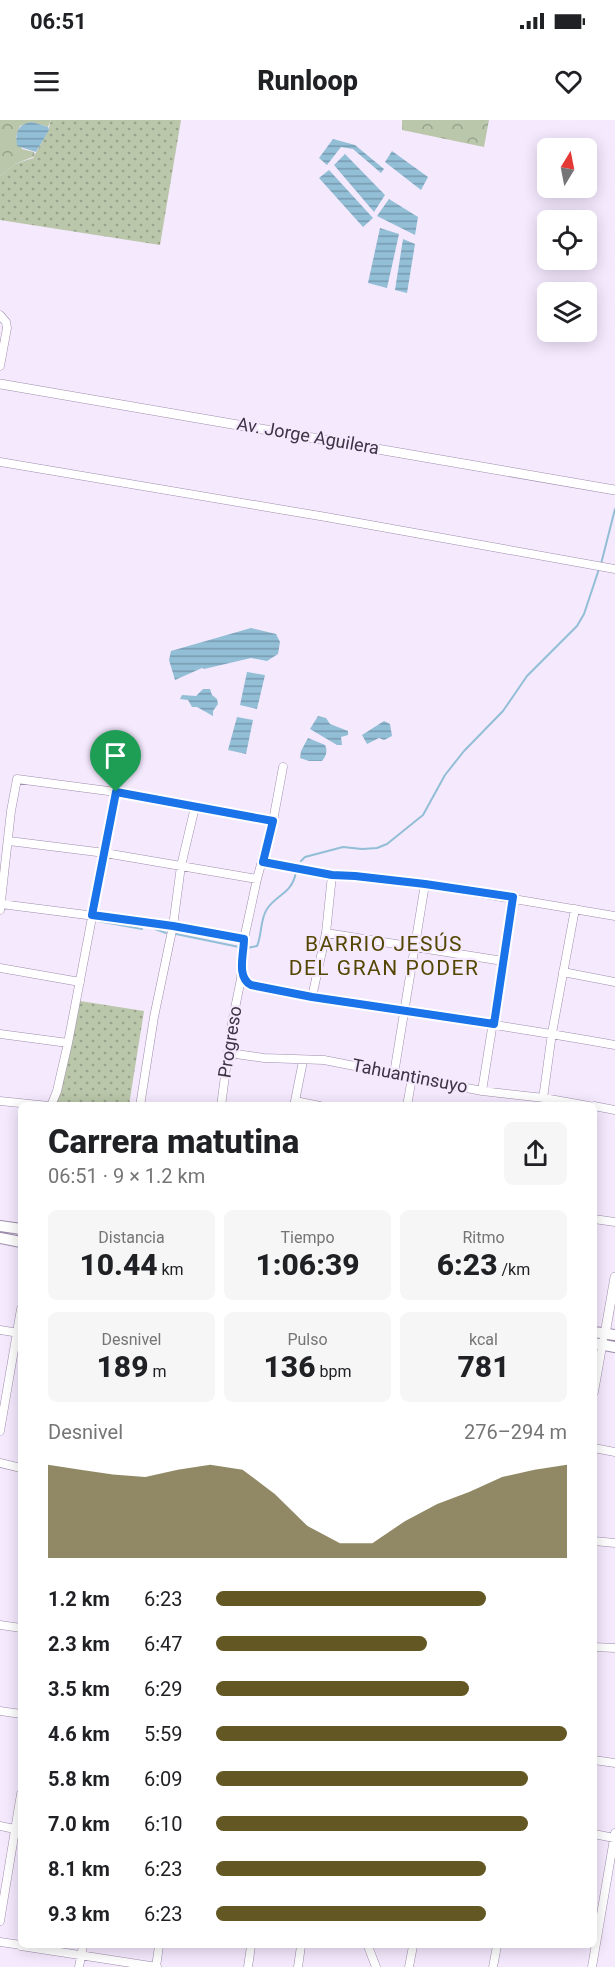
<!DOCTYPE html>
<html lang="es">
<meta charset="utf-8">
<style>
body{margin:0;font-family:Roboto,sans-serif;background:#f6f6f6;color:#202124;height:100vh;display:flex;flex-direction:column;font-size:22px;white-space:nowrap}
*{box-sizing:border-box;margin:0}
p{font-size:20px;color:#757577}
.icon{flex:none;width:33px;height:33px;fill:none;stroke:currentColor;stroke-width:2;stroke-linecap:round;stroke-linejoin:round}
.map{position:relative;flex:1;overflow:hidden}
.panel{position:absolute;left:18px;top:982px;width:579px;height:846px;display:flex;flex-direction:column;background:#fff;border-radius:9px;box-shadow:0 3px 15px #0003}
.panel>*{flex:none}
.needle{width:39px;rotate:10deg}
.controls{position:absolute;left:537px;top:18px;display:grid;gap:12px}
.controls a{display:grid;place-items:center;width:60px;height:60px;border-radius:9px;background:#fff;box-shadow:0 3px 15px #0003;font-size:30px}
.pin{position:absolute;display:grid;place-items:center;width:51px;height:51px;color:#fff;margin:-62px -26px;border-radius:50% 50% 50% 0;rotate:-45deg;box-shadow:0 0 6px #0007}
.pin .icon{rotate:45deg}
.round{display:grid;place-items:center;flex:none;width:63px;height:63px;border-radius:9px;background:#f6f6f6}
.head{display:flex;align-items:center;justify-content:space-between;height:102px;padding:0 30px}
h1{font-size:33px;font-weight:800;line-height:45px}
.stats{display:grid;grid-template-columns:repeat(3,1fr);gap:9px;height:102px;padding:6px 30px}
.stats div{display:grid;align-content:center;border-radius:9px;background:#f6f6f6;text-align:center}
.stats b{font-size:30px;font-weight:800}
.stats small{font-size:16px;font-weight:400}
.stats p{font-size:16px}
.chart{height:168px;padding:12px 30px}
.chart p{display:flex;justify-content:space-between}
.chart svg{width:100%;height:108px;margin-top:6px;fill:#635824;opacity:.7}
ul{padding:0 30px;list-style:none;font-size:20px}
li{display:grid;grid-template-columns:96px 72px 1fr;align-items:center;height:45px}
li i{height:15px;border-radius:8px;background:#635824}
.status{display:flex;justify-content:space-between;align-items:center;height:42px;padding:0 30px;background:#fff;direction:ltr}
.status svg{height:16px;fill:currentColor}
header{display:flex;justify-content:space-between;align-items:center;height:78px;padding:0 30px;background:#fff;font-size:27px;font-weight:800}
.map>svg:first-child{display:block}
</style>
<div class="status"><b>06:51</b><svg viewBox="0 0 49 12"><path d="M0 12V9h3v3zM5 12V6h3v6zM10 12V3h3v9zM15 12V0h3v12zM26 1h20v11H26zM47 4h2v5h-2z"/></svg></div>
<header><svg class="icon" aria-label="menu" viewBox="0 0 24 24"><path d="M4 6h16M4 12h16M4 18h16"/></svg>Runloop<svg class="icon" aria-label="heart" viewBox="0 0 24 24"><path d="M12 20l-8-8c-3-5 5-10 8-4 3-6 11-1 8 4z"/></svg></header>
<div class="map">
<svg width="615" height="1847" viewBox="0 0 615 1847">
<defs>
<pattern id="grass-dots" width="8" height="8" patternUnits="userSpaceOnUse" patternTransform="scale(1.5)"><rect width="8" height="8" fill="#bac7aa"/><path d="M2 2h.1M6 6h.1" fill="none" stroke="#98a28c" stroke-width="1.8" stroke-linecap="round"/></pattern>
<pattern id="forest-crowns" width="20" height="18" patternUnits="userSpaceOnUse" patternTransform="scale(1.5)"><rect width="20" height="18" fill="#bac7aa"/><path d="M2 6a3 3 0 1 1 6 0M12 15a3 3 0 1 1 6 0" fill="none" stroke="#98a28c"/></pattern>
<pattern id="water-rules" width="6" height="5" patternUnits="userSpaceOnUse" patternTransform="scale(1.5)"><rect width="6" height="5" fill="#92bed6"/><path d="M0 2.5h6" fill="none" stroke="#789baf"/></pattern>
</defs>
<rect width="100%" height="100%" fill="#f5e9fe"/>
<path fill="url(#grass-dots)" d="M 51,0 L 181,0 L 160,125 L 0,100 L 0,56 L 15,44 L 33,38 L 48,11 Z
M 80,881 L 144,891 L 129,985 L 52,986 L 60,971 Z"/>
<path fill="url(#forest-crowns)" d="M 0,0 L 51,0 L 48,7 L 32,2 L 20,6 L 16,17 L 22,29 L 34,32 L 35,36 L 15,44 L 0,56 Z
M 402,0 L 489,0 L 484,27 L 402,10 Z"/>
<path fill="url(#water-rules)" d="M 32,2 L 48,7 L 49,10 L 36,32 L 17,26 C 15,12 18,4 32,2 Z
M 333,19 L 355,25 L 384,49 L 381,53 L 353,29 L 341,27 L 327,45 L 319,38 Z
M 392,31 L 428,57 L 421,70 L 385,42 Z
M 345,34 L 385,75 L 374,92 L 334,45 Z
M 329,50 L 373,98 L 363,107 L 319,58 Z
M 389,79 L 418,97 L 415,115 L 377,96 Z
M 380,108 L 399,114 L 387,168 L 368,163 Z
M 403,119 L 415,124 L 407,173 L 395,170 Z
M 251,508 L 276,514 L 280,522 L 278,534 L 267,541 L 251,538 L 204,549 L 202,548 L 175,560 L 169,540 L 171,531 Z
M 247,552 L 265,555 L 257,589 L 240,585 Z
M 203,569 L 210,569 L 212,575 L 217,579 L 218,584 L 213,591 L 213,596 L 197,587 L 192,587 L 188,580 L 180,579 L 182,575 L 196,576 Z
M 318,596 L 326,598 L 330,604 L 348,611 L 348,615 L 341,617 L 342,625 L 337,625 L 310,609 Z
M 237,597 L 253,600 L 246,634 L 228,630 Z
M 384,601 L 390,604 L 392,616 L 384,620 L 379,618 L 367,624 L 362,615 Z
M 308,618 L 325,625 C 328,631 326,636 322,641 L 309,641 L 300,638 L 301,631 Z"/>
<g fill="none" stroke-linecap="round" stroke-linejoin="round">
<path stroke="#92bed6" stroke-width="2" d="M 601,444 L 615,389
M 301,741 L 305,737 L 343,727 L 362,729 L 377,728 L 387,724 L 423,695 L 445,655 L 464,631 L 503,591 L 527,556 L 577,506 L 584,494 L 599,449
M 98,801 L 142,809
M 155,809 L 166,813
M 176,814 L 239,827
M 247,828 L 257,826 C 262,815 260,799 267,789 C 277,774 292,774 296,752"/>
<g stroke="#9f8dac" stroke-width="9">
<path id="minor" d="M 0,195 L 6,202 L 7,208 L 0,246
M 0,342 L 326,397 L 615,449
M 9,721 L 105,733 L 257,759
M 263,742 L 332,755 L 355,756 L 425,764 L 615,796
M 1,784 L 173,806 L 244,819
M 0,790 L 11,691 L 17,659 L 116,672 L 273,701
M 326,813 L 503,841
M 0,848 L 80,862
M 563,852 L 615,862
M 241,856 L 245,862 L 251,865 C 372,888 494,903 615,925
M 312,877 L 326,813 L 332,755
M 0,914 L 68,923
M 229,933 L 264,938 L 324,940 L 482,971 L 544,978 L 589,986
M 394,954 L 425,764
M 482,971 L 513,777
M 0,981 L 49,986
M 295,981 L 320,986
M 51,986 L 57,971 L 68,923 L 116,672
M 140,986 L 154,897 L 173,806 L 181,746 L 195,687
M 221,986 L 232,903 L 243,849 L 244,819 L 257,759 L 273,701 L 283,647
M 294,986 L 303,941
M 407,986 L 412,958
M 542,986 L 552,913 L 575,789
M 594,986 L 615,990
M 594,1099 L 615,1102
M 0,1210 L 19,1213
M 594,1272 L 603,1221
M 0,1311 L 21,1189
M 594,1328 L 615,1332
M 0,1343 L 21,1348
M 594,1421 L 615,1423
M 0,1505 L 21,1508
M 594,1527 L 615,1528
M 0,1591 L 21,1594
M 594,1640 L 615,1643
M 0,1706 L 19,1710
M 594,1714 L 614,1718
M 0,1801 L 21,1674
M 0,1822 L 21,1825
M 21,1826 L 157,1847
M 368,1826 L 376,1847
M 79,1847 L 83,1826
M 156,1847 L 159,1826
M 248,1847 L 251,1826
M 298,1847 L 301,1826
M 409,1847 L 413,1826
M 493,1847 L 497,1826
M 592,1847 L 615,1713"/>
</g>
<g stroke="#9f8dac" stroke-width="10">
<path id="tertiary" d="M 0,264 L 615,370
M 605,1214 L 615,1157"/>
</g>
<g stroke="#9f8dac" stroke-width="12">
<path id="secondary" d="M 0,1106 L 21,1109
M 0,1118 L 21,1122
M 594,1212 L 615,1215
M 594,1223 L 615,1227"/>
</g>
<use href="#minor" stroke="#fff" stroke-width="8"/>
<use href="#tertiary" stroke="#fff" stroke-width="9"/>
<use href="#secondary" stroke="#fff" stroke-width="10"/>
</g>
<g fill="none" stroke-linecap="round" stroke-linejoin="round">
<g stroke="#fff" stroke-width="12">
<path id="route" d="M 116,672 L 273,701 L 263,742 L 332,755 L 355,756 L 425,764 L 513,777 L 494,904 L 312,877 L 251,865 C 236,857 244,834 244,819 L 173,806 L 92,795 Z"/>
</g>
<use href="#route" stroke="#1a73e8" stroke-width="8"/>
</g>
<g text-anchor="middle" stroke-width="4.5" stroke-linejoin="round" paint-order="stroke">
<g font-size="18" fill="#3d3543" stroke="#f5e9fe">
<text transform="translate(308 316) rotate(10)" y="6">Av. Jorge Aguilera</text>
<text transform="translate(230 922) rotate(-81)" y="6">Progreso</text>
<text transform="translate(410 956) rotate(11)" y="6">Tahuantinsuyo</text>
</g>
<g font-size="21" letter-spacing="1.5" fill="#544704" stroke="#f5e9fe">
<text x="384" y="831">BARRIO JESÚS<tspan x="384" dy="24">DEL GRAN PODER</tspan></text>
</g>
</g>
</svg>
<div class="controls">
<a><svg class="needle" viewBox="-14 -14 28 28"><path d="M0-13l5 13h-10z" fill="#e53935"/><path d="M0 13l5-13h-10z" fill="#757577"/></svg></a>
<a><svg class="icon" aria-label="locate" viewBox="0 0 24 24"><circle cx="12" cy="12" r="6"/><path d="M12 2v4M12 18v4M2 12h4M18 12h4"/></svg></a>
<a><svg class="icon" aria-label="layers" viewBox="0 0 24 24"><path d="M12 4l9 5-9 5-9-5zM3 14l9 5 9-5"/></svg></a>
</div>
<div class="pin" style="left:116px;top:672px;background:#1e9e55"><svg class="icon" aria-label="arrive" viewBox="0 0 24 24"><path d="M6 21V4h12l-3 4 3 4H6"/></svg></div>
<section class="panel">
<div class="head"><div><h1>Carrera matutina</h1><p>06:51 · 9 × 1.2 km</p></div><a class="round"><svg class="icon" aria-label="share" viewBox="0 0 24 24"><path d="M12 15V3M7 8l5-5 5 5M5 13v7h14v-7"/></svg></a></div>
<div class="stats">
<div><p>Distancia</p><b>10.44<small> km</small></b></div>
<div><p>Tiempo</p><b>1:06:39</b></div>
<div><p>Ritmo</p><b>6:23<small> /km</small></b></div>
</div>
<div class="stats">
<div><p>Desnivel</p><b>189<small> m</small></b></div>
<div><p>Pulso</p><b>136<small> bpm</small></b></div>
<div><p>kcal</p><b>781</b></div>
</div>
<div class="chart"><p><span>Desnivel</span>276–294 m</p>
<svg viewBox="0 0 160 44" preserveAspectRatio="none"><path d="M0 44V6L10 8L20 10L30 11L40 8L50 6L60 8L70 18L80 31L90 38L100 38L110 29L120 22L130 17L140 11L150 8L160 6V44z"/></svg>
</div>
<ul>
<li><b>1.2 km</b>6:23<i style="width:77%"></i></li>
<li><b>2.3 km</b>6:47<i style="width:60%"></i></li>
<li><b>3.5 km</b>6:29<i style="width:72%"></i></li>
<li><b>4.6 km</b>5:59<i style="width:100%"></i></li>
<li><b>5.8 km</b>6:09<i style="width:89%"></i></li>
<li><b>7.0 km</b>6:10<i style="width:89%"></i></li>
<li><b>8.1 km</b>6:23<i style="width:77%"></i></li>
<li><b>9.3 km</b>6:23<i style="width:77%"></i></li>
</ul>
</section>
</div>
